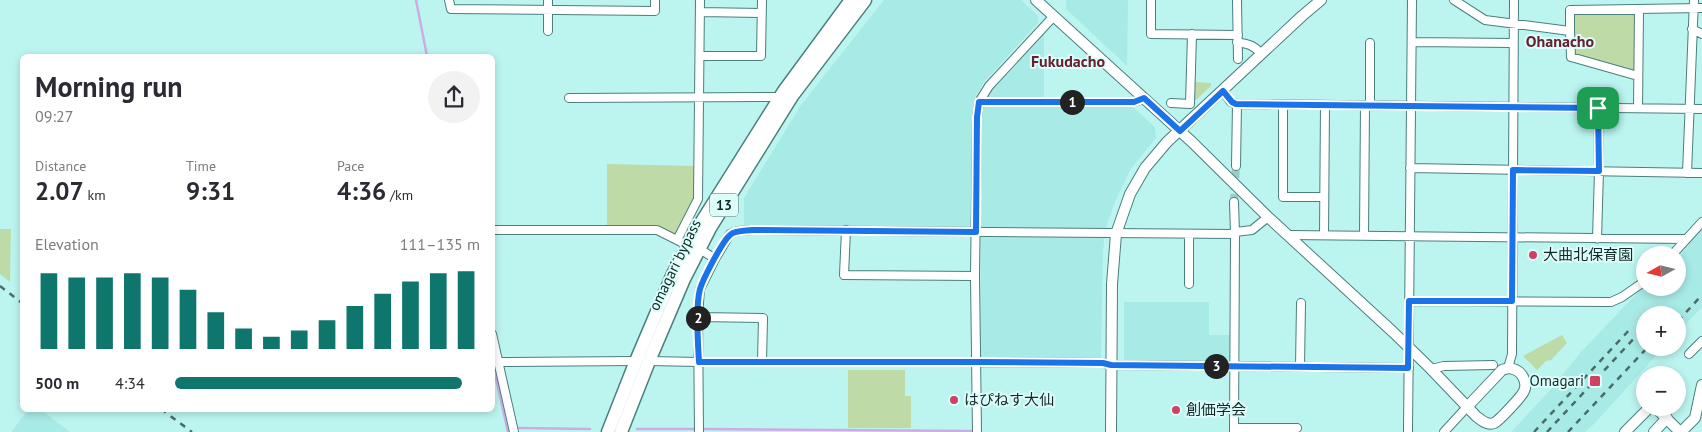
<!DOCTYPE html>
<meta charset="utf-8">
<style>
body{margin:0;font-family:"PT Sans","Noto Sans JP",sans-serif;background:#f2f2f3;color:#2b2b33;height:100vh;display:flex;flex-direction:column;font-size:19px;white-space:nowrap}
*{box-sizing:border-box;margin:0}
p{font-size:16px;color:#7c7c81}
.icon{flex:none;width:28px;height:28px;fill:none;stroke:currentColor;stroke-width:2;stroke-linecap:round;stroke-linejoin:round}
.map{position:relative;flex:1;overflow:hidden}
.side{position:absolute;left:20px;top:54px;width:475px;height:358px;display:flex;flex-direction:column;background:#fff;border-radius:8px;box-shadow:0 2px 8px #0003}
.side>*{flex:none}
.needle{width:32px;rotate:262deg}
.buttons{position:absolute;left:1636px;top:246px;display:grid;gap:10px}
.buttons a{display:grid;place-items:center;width:50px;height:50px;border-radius:50%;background:#fff;box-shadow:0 2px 8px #0003;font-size:25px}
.pin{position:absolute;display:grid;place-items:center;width:42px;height:42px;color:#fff;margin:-21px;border-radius:10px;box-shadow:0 2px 8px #0006}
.km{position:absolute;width:25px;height:25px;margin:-12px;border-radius:50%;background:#222;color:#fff;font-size:14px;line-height:25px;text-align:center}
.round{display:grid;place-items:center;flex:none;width:52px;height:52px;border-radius:26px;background:#f2f2f3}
.headline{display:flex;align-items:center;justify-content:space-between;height:85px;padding:0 15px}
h1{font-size:28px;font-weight:800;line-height:38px}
.figures{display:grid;grid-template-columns:repeat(3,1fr);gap:8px;height:85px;padding:5px 15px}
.figures div{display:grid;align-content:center}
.figures b{font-size:25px;font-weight:800}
.figures small{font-size:14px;font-weight:400}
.figures p{font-size:14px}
.chart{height:140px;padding:10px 15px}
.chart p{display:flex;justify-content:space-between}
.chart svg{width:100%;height:90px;margin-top:5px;stroke:#0f766e;stroke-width:6}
ul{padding:0 15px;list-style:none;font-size:16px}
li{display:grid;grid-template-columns:80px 60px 1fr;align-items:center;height:38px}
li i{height:12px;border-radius:6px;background:#0f766e}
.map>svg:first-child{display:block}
</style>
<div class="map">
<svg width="1702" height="432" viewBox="0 0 1702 432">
<rect width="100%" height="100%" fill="#bcf5f0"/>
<path fill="#a8eae6" d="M 884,0 L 1021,0 L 1038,16 L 1038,23 L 984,82 L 975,97 L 973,105 L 972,131 L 971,227 L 744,227 L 744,198 L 801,105 Z
M 1066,0 L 1128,0 L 1127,66 L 1066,9 Z
M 1044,31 L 1044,105 L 1130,104 L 1155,127 L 1156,138 L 1130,170 L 1114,204 L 1105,230 L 1103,252 L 1101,360 L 980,359 L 982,105 L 988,93 Z
M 1702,228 L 1702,307 L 1678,332 L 1678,315 L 1645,315 L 1645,348 L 1663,348 L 1595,423 L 1585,432 L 1511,432 L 1551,389 L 1581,352 L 1642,288 L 1645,286 L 1645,288 L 1678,288 L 1678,258 Z
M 1124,302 L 1209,302 L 1209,335 L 1231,335 L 1231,362 L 1124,362 Z
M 29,409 L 40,409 L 70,432 L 11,432 Z"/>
<path fill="#bedaa6" d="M 1633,12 L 1636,14 L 1635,69 L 1632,71 L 1576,56 L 1573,52 L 1574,16 L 1577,13 Z
M 1194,82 L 1211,83 L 1211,86 L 1196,100 L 1193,100 Z
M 607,164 L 696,166 L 696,198 L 677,235 L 653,226 L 607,226 Z
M 0,229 L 11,229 L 10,282 L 0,274 Z
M 1562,335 L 1567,343 L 1551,360 L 1546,361 L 1537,370 L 1523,356 Z
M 848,370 L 905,370 L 905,396 L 911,396 L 911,428 L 848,428 Z"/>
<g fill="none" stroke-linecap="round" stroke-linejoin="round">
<path stroke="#ccace3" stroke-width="2.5" d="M 416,0 L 427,56
M 492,361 L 508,432
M 519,428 L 590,429
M 637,429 L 695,429
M 703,429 L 972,431"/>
<path stroke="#9accc8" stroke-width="8" stroke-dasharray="8 4" stroke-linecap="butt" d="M 1234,202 L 1236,166"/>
<g stroke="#4a7f7c" stroke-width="10">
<path id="minor" d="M 449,0 L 451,9 L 655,11 L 655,0
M 1151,0 L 1151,34 L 1238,35
M 1237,0 L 1238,59
M 1454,0 L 1485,20 L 1570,31 L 1571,57 L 1638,76
M 700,12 L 761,13
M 1692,29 L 1702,34
M 548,31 L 548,0
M 1570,31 L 1570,10 L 1702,8
M 1237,42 C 1248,44 1254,45 1261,54
M 1412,42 L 1513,43
M 1370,43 L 1370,105
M 700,56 L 761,56 L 762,0
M 1223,91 L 1231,102 L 1237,104 L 1236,166
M 569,98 L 780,97
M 979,102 L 1134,102 L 1144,99
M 1171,103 L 1190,104 L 1192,34
M 1237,104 L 1702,109
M 1283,105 L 1283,197 L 1324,197
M 1638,108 L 1639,10
M 1410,168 L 1702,173
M 1687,173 L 1694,0
M 492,230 L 657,230 L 689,246
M 846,230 L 844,275 L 975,276
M 1235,232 L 1252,230 L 1268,217
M 1289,235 L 1686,239
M 1324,235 L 1325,105
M 1364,235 L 1365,105
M 1597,239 L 1599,171 L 1598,108
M 677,240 L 698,199 L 700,0
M 700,249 L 715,259
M 1672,255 L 1702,222
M 1189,284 L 1189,234
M 1409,301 L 1611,302 L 1622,297 L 1645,281
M 698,317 L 763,318 L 762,362
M 492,334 L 514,432
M 1689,354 L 1702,341
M 649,361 L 699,362 L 976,362 L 1103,363 L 1111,365 L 1409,368
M 499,362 L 636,361
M 1300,367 L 1301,303
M 1508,368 L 1512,354 L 1514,0
M 1431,369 L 1444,366 L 1493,365
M 1234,428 L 1297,428
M 699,432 L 698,317 L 700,289 L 715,259 L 730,234 L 738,231 L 752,230 L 1235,234
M 977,432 L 975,276 L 977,117 L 979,102 L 989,86 L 1054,16
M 1234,432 L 1235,234 L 1234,202
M 1408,432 L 1412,0
M 1444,432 L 1467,407"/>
</g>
<g stroke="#4a7f7c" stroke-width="12">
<path id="tertiary" d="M 1036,0 L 1192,142 L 1268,217 L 1393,332 L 1431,369 L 1476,416 C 1481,420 1488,426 1494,423 C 1499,421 1522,396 1524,391 C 1528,383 1522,371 1513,369 C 1509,367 1505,369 1502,370 L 1467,407
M 1656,408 L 1680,432
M 1111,432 L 1112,284 L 1116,234 L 1130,194 L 1145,168 L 1167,142 L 1302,16 L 1321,0
M 1625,432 L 1649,408
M 1654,432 L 1667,418
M 1681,432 L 1695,418 L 1702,385"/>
</g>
<g stroke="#4a7f7c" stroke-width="15">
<path id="trunk" d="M 608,432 L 636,361 L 673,274 L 701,223 L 784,91 L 851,0
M 621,432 L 649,361 L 684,279 L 710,228 L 792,96 L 865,0"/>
</g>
<use href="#minor" stroke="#fff" stroke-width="8"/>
<use href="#tertiary" stroke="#fff" stroke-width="10"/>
<use href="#trunk" stroke="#fff" stroke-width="12"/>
<path stroke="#4a6c69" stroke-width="2.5" stroke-dasharray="6 6" stroke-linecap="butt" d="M 0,286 L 22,303
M 1678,321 L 1702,295
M 161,409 L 192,432
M 1534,432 L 1632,327
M 1547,432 L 1639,333
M 1568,432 L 1647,348"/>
</g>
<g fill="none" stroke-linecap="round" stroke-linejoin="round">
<g stroke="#fff" stroke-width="10">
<path id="route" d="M 1223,91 L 1232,102 L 1236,104 L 1598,108 L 1599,171 L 1513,170 L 1512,301 L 1409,301 L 1408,368 L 1111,365 L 1103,363 L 976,362 L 699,362 C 698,343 695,307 700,289 C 703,279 722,242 730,235 C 735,230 745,231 752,230 L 976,232 L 977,117 L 979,102 L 1134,102 L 1144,98 L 1180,131 Z"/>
</g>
<use href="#route" stroke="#1a73e8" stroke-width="6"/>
</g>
<g fill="#cf4062" stroke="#dcfdfa" stroke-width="2">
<circle cx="1533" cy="255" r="5"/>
<rect x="1589" y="375" width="12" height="12" rx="2.5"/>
<circle cx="954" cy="400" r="5"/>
<circle cx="1176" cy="410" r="5"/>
</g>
<g text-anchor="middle" stroke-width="4" stroke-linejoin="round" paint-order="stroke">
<rect fill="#dcfdfa" stroke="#4f6966" stroke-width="1" x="710" y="193.5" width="28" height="23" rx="4"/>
<g font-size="14" font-weight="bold" fill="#122927">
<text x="724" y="210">13</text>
</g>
<g font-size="15" fill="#122927" stroke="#dcfdfa" text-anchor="start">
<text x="1543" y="260">大曲北保育園</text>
<text x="1584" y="386" text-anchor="end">Omagari</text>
<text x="964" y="405">はぴねす大仙</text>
<text x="1186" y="415">創価学会</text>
</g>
<g font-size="15" fill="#122927" stroke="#dcfdfa">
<text transform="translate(675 265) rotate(-64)" y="5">omagari bypass</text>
</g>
<g font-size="16" font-weight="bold" fill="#662130" stroke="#dcfdfa">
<text x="1560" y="47">Ohanacho</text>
<text x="1068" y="67">Fukudacho</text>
</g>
</g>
</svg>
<div class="buttons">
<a><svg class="needle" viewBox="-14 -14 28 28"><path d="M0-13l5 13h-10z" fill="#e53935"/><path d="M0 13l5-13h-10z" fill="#7c7c81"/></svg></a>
<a>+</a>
<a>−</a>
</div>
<div class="pin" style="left:1598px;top:108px;background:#1e9e55"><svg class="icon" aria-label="arrive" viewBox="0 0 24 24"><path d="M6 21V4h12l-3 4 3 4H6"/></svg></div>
<b class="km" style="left:1072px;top:102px">1</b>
<b class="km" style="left:698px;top:318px">2</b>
<b class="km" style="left:1216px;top:366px">3</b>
<section class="side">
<div class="headline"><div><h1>Morning run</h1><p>09:27</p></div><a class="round"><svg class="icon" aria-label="share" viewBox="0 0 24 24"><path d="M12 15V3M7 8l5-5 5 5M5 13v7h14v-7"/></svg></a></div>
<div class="figures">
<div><p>Distance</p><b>2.07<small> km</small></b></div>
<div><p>Time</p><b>9:31</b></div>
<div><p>Pace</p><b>4:36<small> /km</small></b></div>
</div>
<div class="chart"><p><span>Elevation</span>111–135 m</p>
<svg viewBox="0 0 160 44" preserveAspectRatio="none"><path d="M5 44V7M15 44V9M25 44V9M35 44V7M45 44V9M55 44V15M65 44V26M75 44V34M85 44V38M95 44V35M105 44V30M115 44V23M125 44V17M135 44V11M145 44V7M155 44V6"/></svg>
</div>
<ul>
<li><b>500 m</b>4:34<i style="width:94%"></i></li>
</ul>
</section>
</div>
